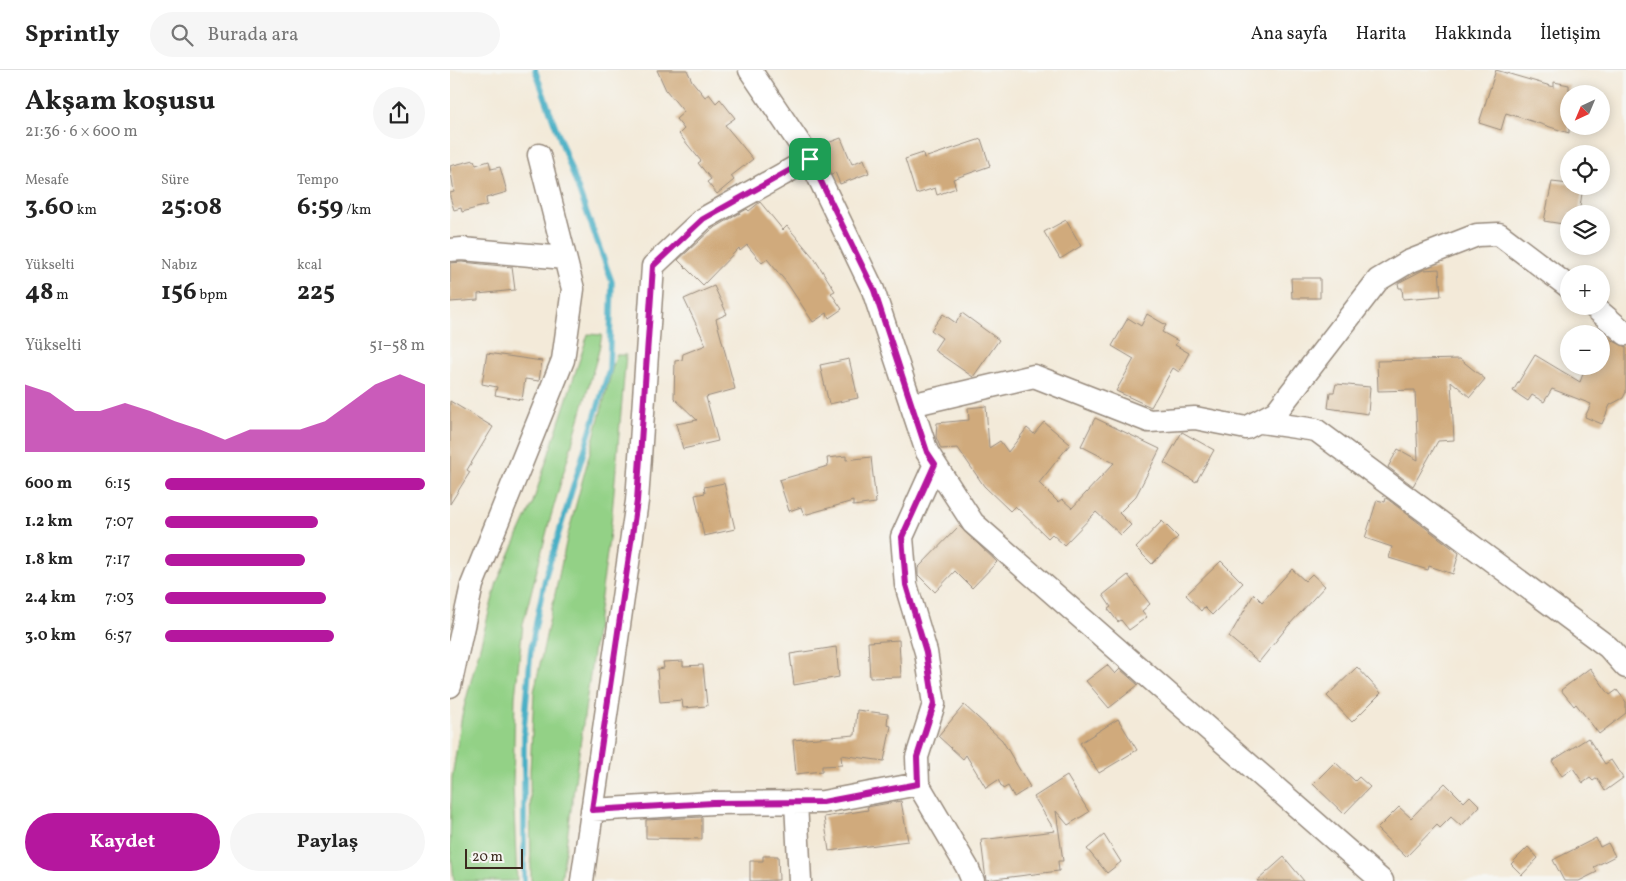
<!DOCTYPE html>
<html lang="tr">
<meta charset="utf-8">
<style>
body{margin:0;font-family:Vollkorn,serif;background:#f6f6f6;color:#222;height:100vh;display:flex;flex-direction:column;font-size:19px;white-space:nowrap}
*{box-sizing:border-box;margin:0}
p{font-size:16px;color:#767676}
.icon{flex:none;width:28px;height:28px;fill:none;stroke:currentColor;stroke-width:2;stroke-linecap:round;stroke-linejoin:round}
.map{position:relative;flex:1;overflow:hidden}
.details{display:flex;flex-direction:column;background:#fff;width:450px}
.details>*{flex:none}
.needle{width:32px;rotate:224deg}
.tools{position:absolute;left:1110px;top:15px;display:grid;gap:10px}
.tools a{display:grid;place-items:center;width:50px;height:50px;border-radius:50%;background:#fff;box-shadow:0 2px 12px #0003;font-size:25px}
.scale{position:absolute;left:15px;bottom:12px;width:58px;box-sizing:border-box;padding-left:5px;border:2px solid #3b2a1e;border-top:0;font-size:14px;line-height:18px;white-space:nowrap;color:#3b2a1e;-webkit-text-stroke:4px #f6f6f2;paint-order:stroke}
.pin{position:absolute;display:grid;place-items:center;width:42px;height:42px;color:#fff;margin:-21px;border-radius:10px;box-shadow:0 2px 8px #0006}
.round{display:grid;place-items:center;flex:none;width:52px;height:52px;border-radius:26px;background:#f6f6f6}
.headline{display:flex;align-items:center;justify-content:space-between;height:85px;padding:0 25px}
h1{font-size:28px;font-weight:700;line-height:38px}
.stats{display:grid;grid-template-columns:repeat(3,1fr);gap:8px;height:85px;padding:5px 25px}
.stats div{display:grid;align-content:center}
.stats b{font-size:25px;font-weight:700}
.stats small{font-size:14px;font-weight:400}
.stats p{font-size:14px}
.chart{height:140px;padding:10px 25px}
.chart p{display:flex;justify-content:space-between}
.chart svg{width:100%;height:90px;margin-top:5px;fill:#b5179e;opacity:.7}
.action{display:flex;gap:10px;margin-top:auto;padding:10px 25px}
.action a{flex:1;height:58px;border-radius:30px;background:#b5179e;color:#fff;font-size:20px;font-weight:700;line-height:58px;text-align:center}
.action a+a{background:#f6f6f6;color:#222}
ul{padding:0 25px;list-style:none;font-size:16px}
li{display:grid;grid-template-columns:80px 60px 1fr;align-items:center;height:38px}
li i{height:12px;border-radius:6px;background:#b5179e}
header{display:flex;align-items:center;gap:30px;box-sizing:border-box;height:70px;padding:0 25px;background:#fff;border-bottom:1px solid #e0e0e0}
header strong{font-size:24px}
nav{display:flex;gap:28px;margin-inline-start:auto;font-size:18px}
.search{width:350px;height:45px;background:#f6f6f6;display:flex;align-items:center;gap:12px;box-sizing:border-box;padding:0 18px;border-radius:28px;color:#767676;font-size:19px}
main{display:flex;flex:1;min-height:0}
.map>svg:first-child{display:block}
</style>
<header>
<strong>Sprintly</strong>
<div class="search"><svg class="icon" aria-label="search" viewBox="0 0 24 24"><circle cx="10" cy="10" r="6"/><path d="M15 15l6 6"/></svg>Burada ara</div>
<nav><a>Ana sayfa</a><a>Harita</a><a>Hakkında</a><a>İletişim</a></nav>
</header>
<main>
<section class="details">
<div class="headline"><div><h1>Akşam koşusu</h1><p>21:36 · 6 × 600 m</p></div><a class="round"><svg class="icon" aria-label="share" viewBox="0 0 24 24"><path d="M12 15V3M7 8l5-5 5 5M5 13v7h14v-7"/></svg></a></div>
<div class="stats">
<div><p>Mesafe</p><b>3.60<small> km</small></b></div>
<div><p>Süre</p><b>25:08</b></div>
<div><p>Tempo</p><b>6:59<small> /km</small></b></div>
</div>
<div class="stats">
<div><p>Yükselti</p><b>48<small> m</small></b></div>
<div><p>Nabız</p><b>156<small> bpm</small></b></div>
<div><p>kcal</p><b>225</b></div>
</div>
<div class="chart"><p><span>Yükselti</span>51–58 m</p>
<svg viewBox="0 0 160 44" preserveAspectRatio="none"><path d="M0 44V11L10 15L20 24L30 24L40 20L50 24L60 29L70 33L80 38L90 33L100 33L110 33L120 29L130 20L140 11L150 6L160 11V44z"/></svg>
</div>
<ul>
<li><b>600 m</b>6:15<i style="width:100%"></i></li>
<li><b>1.2 km</b>7:07<i style="width:59%"></i></li>
<li><b>1.8 km</b>7:17<i style="width:54%"></i></li>
<li><b>2.4 km</b>7:03<i style="width:62%"></i></li>
<li><b>3.0 km</b>6:57<i style="width:65%"></i></li>
</ul>
<div class="action"><a>Kaydet</a><a>Paylaş</a></div>
</section>
<div class="map">
<svg width="1176" height="811" viewBox="0 0 1176 811">
<rect width="100%" height="100%" fill="#f6f6f2"/>
<filter id="ink" filterUnits="userSpaceOnUse"><feTurbulence type="fractalNoise" baseFrequency=".02" numOctaves="2"/><feDisplacementMap in="SourceGraphic" scale="10" xChannelSelector="R" yChannelSelector="G"/><feConvolveMatrix kernelMatrix="1 2 1 2 8 2 1 2 1" color-interpolation-filters="sRGB"/></filter>
<filter id="wash" filterUnits="userSpaceOnUse"><feTurbulence type="fractalNoise" baseFrequency=".0096" numOctaves="4" result="noise"/><feDisplacementMap in="SourceGraphic" scale="20" xChannelSelector="R" yChannelSelector="G"/><feGaussianBlur stdDeviation="1.12" result="paint"/><feColorMatrix in="noise" values="0 0 0 0 0 0 0 0 0 0 0 0 0 0 0 0 0 1.4 0 .05"/><feComposite in="paint" operator="in"/></filter>
<g filter="url(#wash)">
<rect width="100%" height="100%" fill="#f3ead9"/>
<path fill="#93d186" stroke="#677e52" d="M 138,264 L 152,265 L 148,284 L 99,453 L 73,554 L 65,627 L 63,717 L 67,811 L 4,811 L 0,774 L 2,707 L 12,645 L 47,512 L 82,435 Z
M 166,285 L 176,285 L 161,455 L 111,811 L 81,811 L 80,701 L 84,622 L 117,468 Z"/>
<g fill="none" stroke-linecap="round" stroke-linejoin="round">
<path stroke="#46afc5" stroke-width="5.5" d="M 74,811 L 74,659 L 81,578 L 95,508 L 159,300 L 162,212 L 85,0"/>
</g>
<g id="blocks">
<path fill="#d0aa7b" d="M 207,0 L 237,0 L 242,11 L 255,27 L 259,24 L 266,33 L 270,29 L 285,48 L 275,55 L 303,89 L 281,106 L 284,110 L 267,124 L 257,112 L 261,109 L 248,93 L 251,91 L 229,64 L 234,59 L 226,49 L 234,42 L 216,20 Z
M 1046,0 L 1104,17 L 1104,12 L 1119,15 L 1119,63 L 1056,43 L 1051,60 L 1029,53 Z
M 391,68 L 402,94 L 414,89 L 419,103 L 390,114 L 385,102 L 382,104 L 367,77 Z
M 531,69 L 540,96 L 503,109 L 506,118 L 487,125 L 485,118 L 466,124 L 455,89 L 473,83 L 474,88 Z
M 24,90 L 26,95 L 39,91 L 41,99 L 50,97 L 57,122 L 36,128 L 37,135 L 12,142 L 11,138 L 4,140 L 0,127 L 0,123 L 4,122 L 0,96 Z
M 1102,112 L 1119,114 L 1119,116 L 1133,116 L 1129,144 L 1119,144 L 1119,155 L 1094,151 Z
M 310,132 L 333,160 L 337,156 L 364,188 L 385,221 L 381,223 L 392,239 L 379,248 L 377,243 L 363,252 L 337,213 L 317,189 L 312,193 L 297,175 L 290,181 L 289,178 L 253,215 L 228,190 L 261,160 L 297,139 L 299,141 Z
M 616,150 L 631,176 L 610,189 L 594,162 Z
M 12,192 L 62,197 L 65,220 L 28,224 L 28,230 L 0,232 L 0,193 Z
M 989,199 L 991,226 L 953,229 L 952,218 L 949,218 L 948,213 L 973,200 Z
M 841,208 L 870,208 L 870,228 L 842,228 Z
M 264,216 L 277,244 L 266,249 L 285,319 L 256,327 L 268,371 L 233,379 L 226,354 L 247,350 L 224,328 L 225,291 L 232,290 L 233,284 L 256,275 L 234,229 Z
M 512,243 L 549,270 L 523,307 L 484,280 L 492,268 L 481,260 L 493,244 L 506,253 Z
M 697,244 L 716,255 L 712,262 L 728,271 L 725,275 L 739,283 L 729,302 L 723,298 L 701,337 L 666,321 L 684,289 L 662,276 L 678,248 L 691,256 Z
M 1151,265 L 1176,277 L 1176,322 L 1173,328 L 1160,335 L 1152,354 L 1135,347 L 1141,334 L 1102,319 L 1094,332 L 1082,325 L 1078,331 L 1063,321 L 1085,285 L 1130,312 L 1136,296 L 1151,296 Z
M 37,283 L 92,291 L 89,311 L 75,309 L 72,330 L 45,325 L 47,317 L 32,314 Z
M 399,289 L 408,328 L 379,334 L 370,295 Z
M 1010,289 L 1035,309 L 1020,327 L 1001,311 L 1004,370 L 988,371 L 963,416 L 938,397 L 948,379 L 968,390 L 965,320 L 928,321 L 927,291 Z
M 886,314 L 920,317 L 918,344 L 878,338 L 880,322 L 884,322 Z
M 0,331 L 43,357 L 17,400 L 20,402 L 0,434 Z
M 536,336 L 539,378 L 550,371 L 558,382 L 577,358 L 584,364 L 594,352 L 620,374 L 589,413 L 608,432 L 612,429 L 622,438 L 664,393 L 631,376 L 645,348 L 710,379 L 686,426 L 669,443 L 681,455 L 671,465 L 646,442 L 614,475 L 602,464 L 598,468 L 565,436 L 560,441 L 534,416 L 508,378 L 491,379 L 486,367 L 487,353 L 519,350 L 518,338 Z
M 732,362 L 764,380 L 746,412 L 714,393 Z
M 396,386 L 396,390 L 421,387 L 426,433 L 403,436 L 403,431 L 354,445 L 351,437 L 339,441 L 329,410 L 378,396 L 377,388 Z
M 274,413 L 285,459 L 254,466 L 245,425 L 255,423 L 254,417 Z
M 936,428 L 1009,483 L 1003,504 L 979,496 L 978,500 L 939,488 L 942,477 L 915,468 L 927,430 L 935,432 Z
M 712,451 L 728,467 L 702,494 L 686,478 Z
M 509,456 L 547,492 L 522,518 L 505,501 L 485,522 L 468,505 L 468,498 Z
M 771,491 L 793,513 L 762,545 L 754,537 L 751,541 L 736,525 Z
M 842,499 L 855,511 L 862,504 L 875,516 L 838,556 L 809,592 L 779,567 L 804,524 L 812,532 Z
M 678,505 L 700,534 L 692,541 L 697,547 L 679,560 L 671,550 L 668,552 L 658,539 L 661,537 L 653,525 Z
M 449,570 L 451,607 L 420,608 L 418,572 Z
M 386,577 L 389,607 L 344,615 L 340,584 Z
M 233,591 L 233,596 L 253,595 L 257,636 L 233,638 L 232,630 L 210,632 L 207,599 L 214,598 L 213,592 Z
M 657,595 L 665,604 L 670,599 L 688,615 L 659,638 L 636,611 Z
M 907,597 L 931,623 L 902,652 L 877,626 Z
M 1140,598 L 1160,625 L 1167,620 L 1176,632 L 1176,643 L 1149,664 L 1126,634 L 1124,636 L 1111,620 Z
M 514,635 L 552,670 L 580,717 L 564,727 L 558,716 L 553,719 L 548,710 L 536,718 L 516,685 L 513,689 L 488,666 Z
M 407,640 L 438,644 L 437,655 L 441,656 L 434,691 L 391,685 L 392,695 L 372,696 L 372,701 L 346,704 L 343,670 L 405,665 Z
M 668,649 L 687,680 L 649,703 L 630,673 Z
M 1138,668 L 1155,694 L 1161,690 L 1173,708 L 1155,721 L 1147,708 L 1143,711 L 1140,708 L 1133,713 L 1123,698 L 1112,706 L 1102,691 Z
M 885,692 L 905,711 L 909,707 L 920,717 L 894,744 L 863,714 Z
M 617,706 L 639,742 L 618,755 L 606,741 L 613,791 L 608,791 L 609,801 L 536,810 L 531,770 L 605,761 L 584,727 Z
M 995,713 L 1014,732 L 1020,726 L 1030,736 L 1011,756 L 1001,747 L 990,758 L 987,755 L 956,787 L 927,759 L 949,737 L 961,748 Z
M 451,731 L 458,771 L 379,781 L 374,747 L 418,740 L 417,737 Z
M 252,747 L 252,769 L 196,768 L 196,750 Z
M 654,765 L 671,792 L 657,803 L 637,779 Z
M 1146,768 L 1150,777 L 1158,773 L 1165,786 L 1144,797 L 1147,802 L 1129,811 L 1114,811 L 1103,790 Z
M 1078,777 L 1088,788 L 1072,805 L 1061,794 Z
M 313,786 L 328,786 L 329,810 L 300,811 L 300,791 L 313,791 Z
M 834,787 L 854,811 L 807,811 Z"/>
</g>
</g>
<g filter="url(#ink)">
<use href="#blocks" fill-opacity="0" stroke="#978a7c" stroke-width="1"/>
<g fill="none" stroke-linecap="round" stroke-linejoin="round">
<g stroke="#978a7c" stroke-width="25">
<path id="minor" d="M 300,0 L 360,89 L 423,220 L 477,382 L 523,453 L 932,811
M 0,180 L 12,179 L 115,188
M 1143,236 L 1176,264
M 461,335 L 584,306 L 699,351 L 745,348 L 796,358 L 826,342 L 928,210 L 958,192 L 1027,165 L 1049,164 L 1119,217
M 811,352 L 866,360 L 1158,577 L 1176,597
M 485,394 L 452,467 L 456,515 L 476,582 L 484,634 L 467,687 L 468,714 L 517,797 L 523,811
M 0,616 L 22,515 L 113,290 L 123,219 L 89,85
M 346,732 L 350,811
M 142,740 L 263,733 L 373,732 L 468,714
M 132,811 L 187,431 L 203,196 L 253,149 L 360,89"/>
</g>
<use href="#minor" stroke="#fff" stroke-width="22"/>
</g>
</g>
<g fill="none" stroke-linecap="round" stroke-linejoin="round" filter="url(#ink)">
<g stroke="#fff" stroke-width="10">
<path id="route" d="M 360,89 L 424,220 L 477,382 L 485,394 L 452,467 L 456,515 L 476,582 L 484,634 L 467,687 L 468,714 L 373,732 L 263,733 L 142,740 L 187,431 L 203,196 L 253,149 Z"/>
</g>
<use href="#route" stroke="#b5179e" stroke-width="6"/>
</g>
</svg>
<div class="tools">
<a><svg class="needle" viewBox="-14 -14 28 28"><path d="M0-13l5 13h-10z" fill="#e53935"/><path d="M0 13l5-13h-10z" fill="#767676"/></svg></a>
<a><svg class="icon" aria-label="locate" viewBox="0 0 24 24"><circle cx="12" cy="12" r="6"/><path d="M12 2v4M12 18v4M2 12h4M18 12h4"/></svg></a>
<a><svg class="icon" aria-label="layers" viewBox="0 0 24 24"><path d="M12 4l9 5-9 5-9-5zM3 14l9 5 9-5"/></svg></a>
<a>+</a>
<a>−</a>
</div>
<div class="scale">20 m</div>
<div class="pin" style="left:360px;top:89px;background:#1e9e55"><svg class="icon" aria-label="arrive" viewBox="0 0 24 24"><path d="M6 21V4h12l-3 4 3 4H6"/></svg></div>
</div>
</main>
